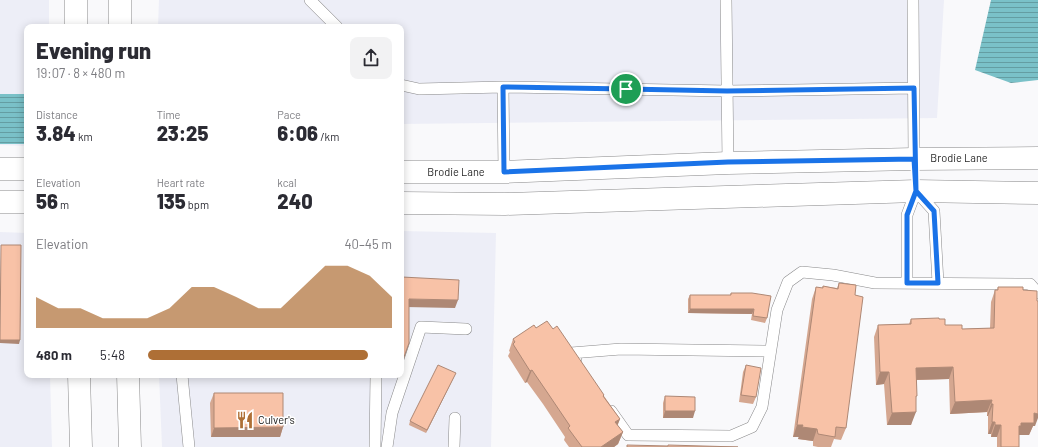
<!DOCTYPE html>
<meta charset="utf-8">
<style>
body{margin:0;font-family:Barlow,sans-serif;background:#f2f2f3;color:#2b2b33;height:100vh;display:flex;flex-direction:column;font-size:15px;white-space:nowrap}
*{box-sizing:border-box;margin:0}
p{font-size:13px;color:#7c7c81}
.icon{flex:none;width:22px;height:22px;fill:none;stroke:currentColor;stroke-width:2;stroke-linecap:round;stroke-linejoin:round}
.map{position:relative;flex:1;overflow:hidden}
.side{position:absolute;left:24px;top:24px;width:380px;height:354px;display:flex;flex-direction:column;background:#fff;border-radius:8px;box-shadow:0 2px 10px #0003}
.side>*{flex:none}
.pin{position:absolute;display:grid;place-items:center;width:34px;height:34px;color:#fff;margin:-17px;border:2px solid #fff;border-radius:50%;box-shadow:0 1px 4px #0007}
.round{display:grid;place-items:center;flex:none;width:42px;height:42px;border-radius:8px;background:#f2f2f3}
.overview{display:flex;align-items:center;justify-content:space-between;height:68px;padding:0 12px}
h1{font-size:22px;font-weight:800;line-height:30px}
.figures{display:grid;grid-template-columns:repeat(3,1fr);gap:6px;height:68px;padding:4px 12px}
.figures div{display:grid;align-content:center}
.figures b{font-size:20px;font-weight:800}
.figures small{font-size:11px;font-weight:400}
.figures p{font-size:11px}
.chart{height:112px;padding:8px 12px}
.chart p{display:flex;justify-content:space-between}
.chart svg{width:100%;height:72px;margin-top:4px;fill:#ae6f36;opacity:.7}
ul{padding:0 12px;list-style:none;font-size:13px}
li{display:grid;grid-template-columns:64px 48px 1fr;align-items:center;height:30px}
li i{height:10px;border-radius:5px;background:#ae6f36}
.map>svg:first-child{display:block}
</style>
<div class="map">
<svg width="1038" height="447" viewBox="0 0 1038 447">
<defs>
<pattern id="water-rules" width="6" height="5" patternUnits="userSpaceOnUse"><rect width="6" height="5" fill="#7ac1c8"/><path d="M0 2.5h6" fill="none" stroke="#649da2"/></pattern>
</defs>
<rect width="100%" height="100%" fill="#f9f9fb"/>
<path fill="#edeef7" d="M 0,0 L 49,0 L 49,27 L 27,27 L 27,146 L 0,145 Z
M 159,0 L 944,0 L 937,118 L 401,124 L 401,27 L 158,27 Z
M 401,231 L 496,233 L 491,447 L 162,447 L 159,375 L 401,375 Z
M 0,232 L 27,233 L 27,375 L 50,375 L 52,447 L 0,447 Z"/>
<path fill="url(#water-rules)" d="M 991,0 L 1038,0 L 1038,80 L 1011,83 L 975,70 Z
M 0,94 L 27,94 L 27,144 L 0,144 Z"/>
<g fill="none" stroke-linecap="round" stroke-linejoin="round">
<g stroke="#89898a" stroke-width="12">
<path id="lane" d="M 310,0 L 337,27
M 726,0 L 728,163
M 913,0 L 914,159
M 401,85 L 419,89 L 503,87 L 727,91 L 914,88
M 503,87 L 504,172
M 907,283 L 907,215 L 916,191 L 934,211 L 938,283
M 576,361 L 571,353 L 621,349 L 770,351
M 182,375 L 189,447
M 611,411 L 628,435 L 731,436 L 752,427 L 762,407 L 777,310 L 788,282 L 802,272 L 833,275 L 875,283 L 1030,284 L 1038,293
M 375,447 L 376,375
M 387,447 L 392,413 L 421,327 L 466,329
M 454,447 L 455,418"/>
</g>
<g stroke="#89898a" stroke-width="23">
<path id="secondary" d="M 76,0 L 76,27
M 120,0 L 120,27
M 0,169 L 27,169
M 401,172 L 504,172 L 728,163 L 914,159 L 1038,158
M 0,202 L 27,202
M 401,203 L 505,204 L 916,191 L 1038,193
M 79,375 L 81,447
M 128,375 L 130,447"/>
</g>
<use href="#lane" stroke="#fff" stroke-width="11"/>
<use href="#secondary" stroke="#fff" stroke-width="22"/>
</g>
<path fill="#d5a790" d="M 839,283 L 855,295 L 846,428 L 841,440 L 834,439 L 831,447 L 818,447 L 813,446 L 813,441 L 798,439 L 799,437 L 793,437 L 812,299 L 816,287 L 822,288 L 823,286 L 837,288 Z
M 998,287 L 1035,426 L 1033,426 L 1029,435 L 1019,435 L 1019,447 L 997,447 L 997,437 L 991,437 L 991,434 L 988,434 L 988,416 L 987,416 L 987,412 L 950,414 L 949,379 L 917,380 L 916,401 L 911,425 L 887,425 L 884,384 L 876,385 L 874,337 L 878,325 L 909,324 L 911,319 L 939,319 L 945,325 L 962,329 L 990,328 L 991,302 L 995,290 L 997,290 Z
M 731,293 L 767,318 L 765,323 L 751,320 L 752,314 L 688,313 L 688,299 L 690,295 L 730,295 Z
M 536,328 L 553,329 L 604,396 L 620,419 L 617,425 L 623,432 L 618,444 L 614,447 L 569,447 L 564,440 L 565,437 L 543,404 L 527,382 L 525,383 L 508,356 L 510,352 L 509,351 L 513,339 Z
M 746,365 L 756,397 L 753,404 L 739,402 L 743,372 Z
M 454,377 L 426,433 L 409,425 L 410,421 Z
M 214,393 L 283,427 L 280,437 L 211,437 L 210,403 Z
M 665,396 L 693,418 L 663,418 L 663,403 Z"/>
<path fill="#ae8875" d="M 409,299 L 458,300 L 455,308 L 406,307 Z
M 690,309 L 754,309 L 752,314 L 688,313 Z
M 0,340 L 20,340 L 19,344 L 0,343 Z
M 953,367 L 949,379 L 912,380 L 916,368 Z
M 532,370 L 527,382 L 525,383 L 530,371 Z
M 880,372 L 889,372 L 884,384 L 876,385 Z
M 456,373 L 426,433 L 427,430 Z
M 992,400 L 987,412 L 950,414 L 955,402 Z
M 991,404 L 993,404 L 988,416 L 987,416 Z
M 665,411 L 695,411 L 693,418 L 663,418 Z
M 916,412 L 911,425 L 887,425 L 892,413 Z
M 1034,413 L 1038,414 L 1038,418 L 1035,426 L 1033,426 L 1029,435 L 1017,435 L 1019,426 L 1021,423 Z
M 620,419 L 615,432 L 615,422 Z
M 992,422 L 995,422 L 991,434 L 988,434 Z
M 797,425 L 803,425 L 799,437 L 793,437 Z
M 995,425 L 1001,425 L 997,437 L 991,437 Z
M 283,427 L 280,437 L 211,437 L 214,428 Z
M 802,427 L 817,429 L 813,441 L 798,439 Z
M 623,432 L 618,444 L 614,447 L 601,447 Z"/>
<path fill="#f8c2a7" stroke="#ae8875" d="M 1,245 L 21,245 L 20,340 L 0,340 Z
M 401,274 L 402,277 L 459,280 L 458,300 L 409,299 L 409,343 L 403,360 L 401,360 Z
M 839,283 L 856,285 L 855,295 L 863,297 L 846,428 L 836,427 L 835,437 L 818,434 L 817,429 L 802,427 L 803,425 L 797,425 L 816,287 L 823,288 L 823,286 L 838,289 Z
M 998,287 L 1023,287 L 1023,290 L 1037,291 L 1037,301 L 1038,301 L 1038,414 L 1034,413 L 1034,423 L 1021,423 L 1021,426 L 1019,426 L 1019,447 L 1001,447 L 1001,425 L 995,425 L 995,422 L 992,422 L 993,404 L 991,404 L 992,400 L 955,402 L 953,367 L 916,368 L 917,396 L 916,396 L 916,412 L 892,413 L 889,372 L 880,372 L 878,325 L 911,324 L 911,319 L 939,318 L 939,319 L 945,319 L 945,325 L 962,325 L 962,329 L 994,328 L 995,290 L 998,290 Z
M 731,293 L 752,293 L 771,296 L 767,318 L 753,316 L 754,309 L 690,309 L 690,295 L 731,295 Z
M 547,321 L 553,329 L 557,326 L 604,395 L 603,396 L 620,419 L 615,422 L 623,432 L 601,447 L 582,447 L 568,428 L 570,426 L 547,392 L 532,370 L 530,371 L 513,344 L 515,342 L 513,339 L 534,325 L 536,328 Z
M 438,365 L 456,373 L 427,430 L 410,421 Z
M 746,365 L 761,368 L 756,397 L 741,395 Z
M 214,393 L 283,393 L 283,427 L 214,428 Z
M 665,396 L 695,397 L 695,411 L 665,411 Z
M 627,445 L 668,446 L 668,445 L 738,447 L 627,447 Z"/>
<g fill="none" stroke-linecap="round" stroke-linejoin="round">
<g stroke="#fff" stroke-width="8">
<path id="route" d="M 626,89 L 727,91 L 914,88 L 916,191 L 907,215 L 907,283 L 938,283 L 934,211 L 916,191 L 914,159 L 728,162 L 504,172 L 503,87 L 626,89"/>
</g>
<use href="#route" stroke="#1a73e8" stroke-width="5"/>
</g>
<defs>
<g id="restaurant-bare" transform="scale(1.38)"><path d="M-5-6h1v4h1v-4h1v4h1v-4h1v5L-1.5 .5V6h-2V.5L-5-1ZM5-6V6H3V1.5H1.5Q1.5-4 5-6Z" fill="#ae6f36" stroke="#fff" stroke-width="2.5" paint-order="stroke"/></g>
</defs>
<g fill-rule="evenodd">
<use href="#restaurant-bare" x="245" y="420"/>
</g>
<g text-anchor="middle" stroke-width="3" stroke-linejoin="round" paint-order="stroke">
<g font-size="11" fill="#262626" stroke="#fff">
<text x="959" y="162">Brodie Lane</text>
<text x="456" y="176">Brodie Lane</text>
</g>
<g font-size="11" fill="#262626" stroke="#fff" text-anchor="start">
<text x="258" y="424">Culver's</text>
</g>
</g>
</svg>
<div class="pin" style="left:626px;top:89px;background:#1e9e55"><svg class="icon" aria-label="arrive" viewBox="0 0 24 24"><path d="M6 21V4h12l-3 4 3 4H6"/></svg></div>
<section class="side">
<div class="overview"><div><h1>Evening run</h1><p>19:07 · 8 × 480 m</p></div><a class="round"><svg class="icon" aria-label="share" viewBox="0 0 24 24"><path d="M12 15V3M7 8l5-5 5 5M5 13v7h14v-7"/></svg></a></div>
<div class="figures">
<div><p>Distance</p><b>3.84<small> km</small></b></div>
<div><p>Time</p><b>23:25</b></div>
<div><p>Pace</p><b>6:06<small> /km</small></b></div>
</div>
<div class="figures">
<div><p>Elevation</p><b>56<small> m</small></b></div>
<div><p>Heart rate</p><b>135<small> bpm</small></b></div>
<div><p>kcal</p><b>240</b></div>
</div>
<div class="chart"><p><span>Elevation</span>40–45 m</p>
<svg viewBox="0 0 160 44" preserveAspectRatio="none"><path d="M0 44V25L10 32L20 32L30 38L40 38L50 38L60 32L70 19L80 19L90 25L100 32L110 32L120 19L130 6L140 6L150 12L160 25V44z"/></svg>
</div>
<ul>
<li><b>480 m</b>5:48<i style="width:90%"></i></li>
</ul>
</section>
</div>
